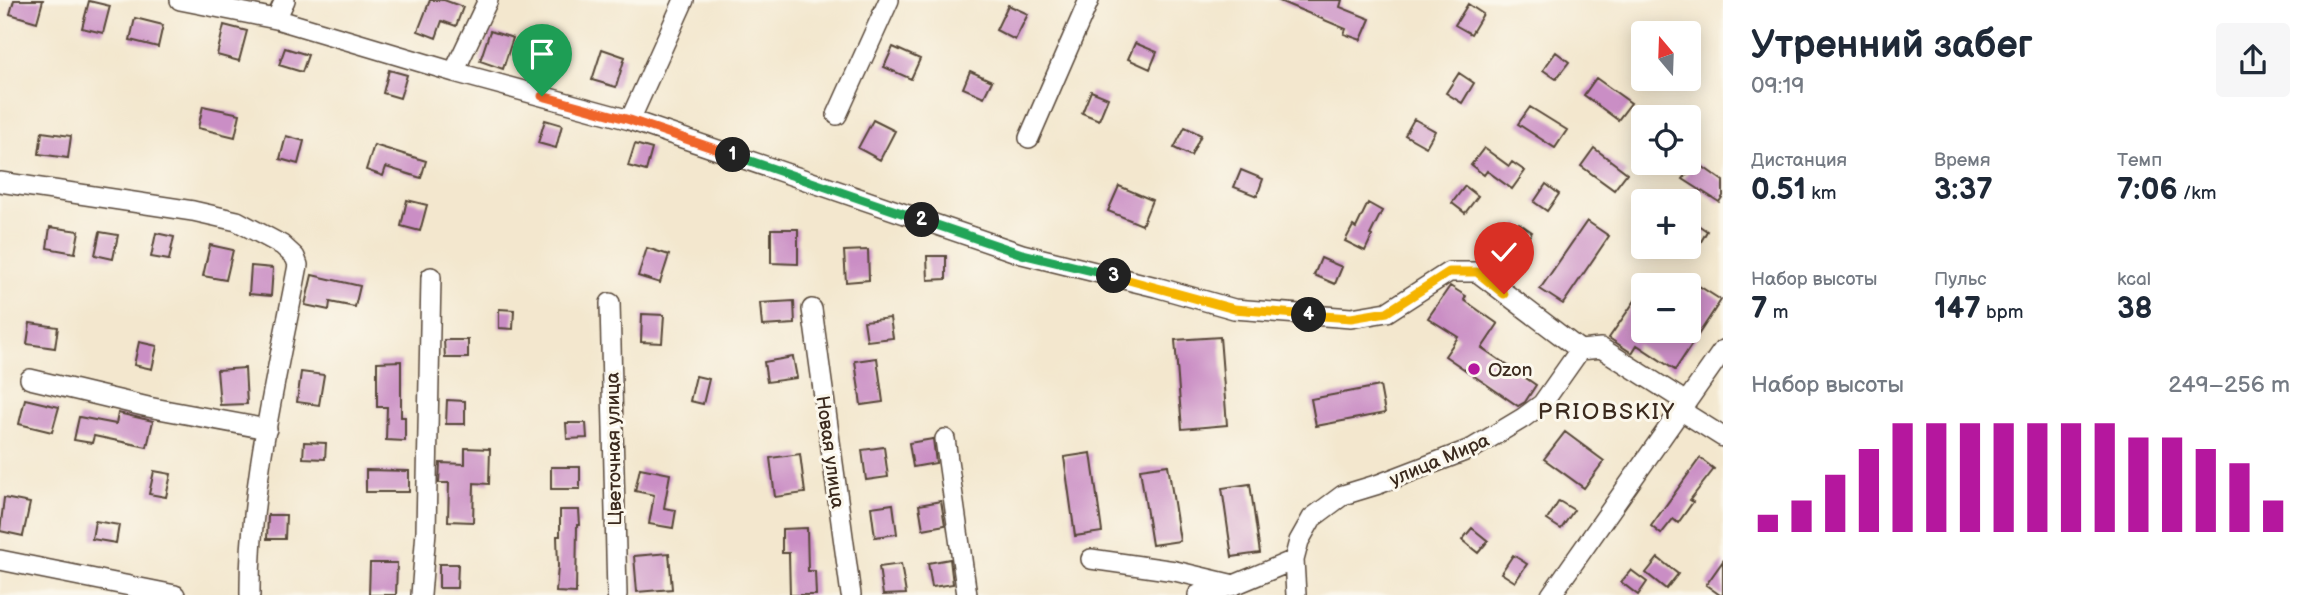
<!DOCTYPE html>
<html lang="ru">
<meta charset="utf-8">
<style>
body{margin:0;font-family:"Balsamiq Sans",sans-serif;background:#f6f6f7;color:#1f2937;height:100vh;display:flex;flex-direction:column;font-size:26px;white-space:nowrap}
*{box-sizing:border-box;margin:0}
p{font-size:23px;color:#747a83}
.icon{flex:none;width:38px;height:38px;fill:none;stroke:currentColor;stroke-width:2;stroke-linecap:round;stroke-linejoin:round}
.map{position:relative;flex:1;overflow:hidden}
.drawer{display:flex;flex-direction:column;background:#fff;width:595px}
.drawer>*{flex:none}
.needle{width:46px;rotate:341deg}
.buttons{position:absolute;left:1631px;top:21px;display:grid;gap:14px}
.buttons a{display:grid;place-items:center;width:70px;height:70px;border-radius:7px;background:#fff;box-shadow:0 4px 18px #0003;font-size:35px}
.pin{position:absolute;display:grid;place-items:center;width:60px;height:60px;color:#fff;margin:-72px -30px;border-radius:50% 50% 50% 0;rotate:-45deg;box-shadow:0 0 7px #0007}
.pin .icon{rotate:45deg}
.km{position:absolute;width:35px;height:35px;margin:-18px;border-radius:50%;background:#222;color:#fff;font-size:19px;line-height:35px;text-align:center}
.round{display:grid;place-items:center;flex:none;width:74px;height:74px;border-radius:7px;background:#f6f6f7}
.summary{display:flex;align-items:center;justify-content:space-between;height:119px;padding:0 28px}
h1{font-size:38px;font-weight:700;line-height:52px}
.stats{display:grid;grid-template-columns:repeat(3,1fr);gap:10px;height:119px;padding:7px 28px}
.stats div{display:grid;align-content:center}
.stats b{font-size:30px;font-weight:700}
.stats small{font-size:19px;font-weight:400}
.stats p{font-size:19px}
.chart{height:196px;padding:14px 28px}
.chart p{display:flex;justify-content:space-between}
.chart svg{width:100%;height:126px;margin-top:7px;stroke:#b5179e;stroke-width:6}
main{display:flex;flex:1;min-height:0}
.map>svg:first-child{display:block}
</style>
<main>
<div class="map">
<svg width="1723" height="595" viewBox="0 0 1723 595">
<rect width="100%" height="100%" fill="#fbf7ec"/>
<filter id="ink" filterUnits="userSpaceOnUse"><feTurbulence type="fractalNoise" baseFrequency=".0143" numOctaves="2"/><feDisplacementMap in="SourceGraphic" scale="14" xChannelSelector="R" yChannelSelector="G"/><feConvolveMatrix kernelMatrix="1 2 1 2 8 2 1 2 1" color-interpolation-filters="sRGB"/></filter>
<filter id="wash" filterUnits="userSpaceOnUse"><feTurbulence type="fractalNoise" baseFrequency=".00686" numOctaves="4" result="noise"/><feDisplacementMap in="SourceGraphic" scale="28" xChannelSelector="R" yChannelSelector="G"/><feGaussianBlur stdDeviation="1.57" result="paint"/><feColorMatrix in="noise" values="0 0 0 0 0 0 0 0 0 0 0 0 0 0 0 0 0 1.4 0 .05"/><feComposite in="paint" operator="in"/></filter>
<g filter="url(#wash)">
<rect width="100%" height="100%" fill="#f3e7ce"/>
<g id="blocks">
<path fill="#ca8ec5" d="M 14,0 L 43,0 L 37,22 L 10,14 Z
M 430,0 L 444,0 L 463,7 L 456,26 L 442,21 L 436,38 L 418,31 Z
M 1277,0 L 1342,0 L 1340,7 L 1370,19 L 1361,40 L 1344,34 L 1346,29 Z
M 89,1 L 110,6 L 103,33 L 82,28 Z
M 1468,4 L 1483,14 L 1471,34 L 1455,25 Z
M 1008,5 L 1028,14 L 1015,40 L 996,30 Z
M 135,18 L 163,25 L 158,47 L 130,40 Z
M 224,25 L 247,31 L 239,61 L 217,55 Z
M 490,31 L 513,38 L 503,69 L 480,61 Z
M 1135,43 L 1157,52 L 1150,69 L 1128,59 Z
M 893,47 L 920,59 L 911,79 L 884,67 Z
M 285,48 L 308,55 L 302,72 L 279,65 Z
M 602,49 L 625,57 L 616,87 L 592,80 Z
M 1556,52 L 1569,62 L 1556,79 L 1543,70 Z
M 389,70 L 407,75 L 400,98 L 383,93 Z
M 970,71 L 992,81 L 984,97 L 963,88 Z
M 1459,73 L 1474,83 L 1462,103 L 1446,93 Z
M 1596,78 L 1631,103 L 1618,120 L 1584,95 Z
M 1091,91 L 1108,98 L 1099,120 L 1082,113 Z
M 203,106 L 240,114 L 235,137 L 198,128 Z
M 1530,107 L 1567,130 L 1555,148 L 1518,124 Z
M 1414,119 L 1435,131 L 1426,147 L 1405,135 Z
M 545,120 L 562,125 L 556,148 L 538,143 Z
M 873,120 L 895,131 L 880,160 L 858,148 Z
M 1185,127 L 1201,135 L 1191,156 L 1174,148 Z
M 42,132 L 71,136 L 68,158 L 39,154 Z
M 286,136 L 304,141 L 298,164 L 280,159 Z
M 635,144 L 652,149 L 646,171 L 628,166 Z
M 374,145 L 426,161 L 421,178 L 386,167 L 383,176 L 366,170 Z
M 1484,148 L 1509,166 L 1512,162 L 1525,171 L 1512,189 L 1487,171 L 1484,175 L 1471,165 Z
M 1594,148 L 1627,173 L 1614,190 L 1581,166 Z
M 1696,162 L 1723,181 L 1723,196 L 1719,202 L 1683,179 Z
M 1241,170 L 1263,179 L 1257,196 L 1234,187 Z
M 1546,184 L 1559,194 L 1547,211 L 1534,202 Z
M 1119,186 L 1152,200 L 1142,225 L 1108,211 Z
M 1465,186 L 1478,196 L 1465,213 L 1452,203 Z
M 407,200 L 427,205 L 420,231 L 401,226 Z
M 1368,203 L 1382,211 L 1370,235 L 1372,236 L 1365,251 L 1345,241 L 1353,226 L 1356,228 Z
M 1689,219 L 1707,231 L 1699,245 L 1689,239 Z
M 1587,221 L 1609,236 L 1563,304 L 1540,289 Z
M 1519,223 L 1532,232 L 1520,250 L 1506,240 Z
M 50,227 L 79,231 L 75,253 L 47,248 Z
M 771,229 L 798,229 L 798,264 L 771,263 Z
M 100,232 L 118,235 L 113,259 L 95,255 Z
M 156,233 L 174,237 L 169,260 L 151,257 Z
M 210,245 L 233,250 L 226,280 L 203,276 Z
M 647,248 L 669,255 L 660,283 L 638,276 Z
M 868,250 L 869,280 L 846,282 L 844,251 Z
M 927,256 L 946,256 L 946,279 L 928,280 Z
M 1321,258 L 1342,267 L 1335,284 L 1314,275 Z
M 251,266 L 273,268 L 271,296 L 249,294 Z
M 312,275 L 360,286 L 355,307 L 330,302 L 329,310 L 305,305 Z
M 1450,286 L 1466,296 L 1464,300 L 1498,324 L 1482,348 L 1536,385 L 1525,402 L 1518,406 L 1445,356 L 1458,337 L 1428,318 Z
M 1699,286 L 1721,300 L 1675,370 L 1637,345 L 1632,353 L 1609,338 L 1643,289 L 1643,331 L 1689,331 L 1689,301 Z
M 794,301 L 795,324 L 762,326 L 760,303 Z
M 499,309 L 514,310 L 513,329 L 499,328 Z
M 642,314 L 664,315 L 662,343 L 641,342 Z
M 890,318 L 893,338 L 867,341 L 864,321 Z
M 30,323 L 58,327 L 55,348 L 27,344 Z
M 1220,337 L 1227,425 L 1182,429 L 1175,340 Z
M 444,340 L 468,340 L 468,358 L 445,358 Z
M 139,342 L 157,346 L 152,369 L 134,365 Z
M 793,357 L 797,378 L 767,382 L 764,362 Z
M 877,358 L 883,402 L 861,405 L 855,361 Z
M 401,361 L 401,417 L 405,417 L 405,441 L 386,440 L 387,407 L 377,407 L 377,362 Z
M 245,368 L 247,404 L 220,405 L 217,370 Z
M 301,372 L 324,375 L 319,405 L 297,402 Z
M 696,376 L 709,379 L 703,404 L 690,401 Z
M 1380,386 L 1385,413 L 1316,426 L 1311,399 Z
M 25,399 L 59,407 L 52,432 L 19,424 Z
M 447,400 L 465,401 L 465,424 L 446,424 Z
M 118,413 L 153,421 L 147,447 L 94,436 L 92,443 L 74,440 L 79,417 L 116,424 Z
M 566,423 L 586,423 L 587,438 L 567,439 Z
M 1565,432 L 1604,461 L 1584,488 L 1544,459 Z
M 933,439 L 936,463 L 913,467 L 909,443 Z
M 304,442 L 326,443 L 325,459 L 303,458 Z
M 884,447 L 888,477 L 866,480 L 862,450 Z
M 465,448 L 490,449 L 489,484 L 474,483 L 473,522 L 448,521 L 449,483 L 439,483 L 440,463 L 465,464 Z
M 1091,453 L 1102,532 L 1075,536 L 1064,457 Z
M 800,454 L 805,493 L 775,497 L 770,458 Z
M 1700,458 L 1714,469 L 1690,500 L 1693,502 L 1678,523 L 1673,519 L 1661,534 L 1651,526 Z
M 1168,465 L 1180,541 L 1152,545 L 1140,469 Z
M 551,467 L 580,467 L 580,489 L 551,489 Z
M 640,468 L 670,474 L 664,508 L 676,510 L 673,528 L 649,524 L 654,495 L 635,491 Z
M 366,470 L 409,471 L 409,492 L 366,492 Z
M 154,471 L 171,474 L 166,497 L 149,494 Z
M 1250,484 L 1260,553 L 1232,557 L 1222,488 Z
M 4,498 L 30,503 L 23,536 L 0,531 Z
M 941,501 L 945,525 L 923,529 L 919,505 Z
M 1559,501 L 1574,510 L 1561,529 L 1547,520 Z
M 893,504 L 897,534 L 875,537 L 871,507 Z
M 560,510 L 579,510 L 580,525 L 577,525 L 576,593 L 556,592 L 558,566 L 557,536 L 560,536 Z
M 268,515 L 286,515 L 285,539 L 267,539 Z
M 95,521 L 119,525 L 116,543 L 92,539 Z
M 807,528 L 808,571 L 815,571 L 816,595 L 790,595 L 789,553 L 782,553 L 782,529 Z
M 1472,528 L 1488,541 L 1478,553 L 1462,540 Z
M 669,553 L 672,589 L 637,592 L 634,556 Z
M 1513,555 L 1527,564 L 1515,582 L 1501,573 Z
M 1658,558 L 1678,574 L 1666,589 L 1646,573 Z
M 950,559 L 953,584 L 932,587 L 928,563 Z
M 1723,561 L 1723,595 L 1720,595 L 1706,585 Z
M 370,563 L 397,563 L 396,595 L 369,595 Z
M 439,564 L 458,564 L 457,588 L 439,588 Z
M 901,564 L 906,594 L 883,595 L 879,567 Z
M 1631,570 L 1647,582 L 1638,595 L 1621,582 Z"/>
</g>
</g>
<g filter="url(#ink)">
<use href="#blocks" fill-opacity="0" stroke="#574638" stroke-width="2"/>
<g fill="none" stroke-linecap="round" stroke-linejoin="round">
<g stroke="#574638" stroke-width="22">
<path id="minor" d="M 180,0 L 276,19 L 454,72 L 630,120 L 1022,254 L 1156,287 L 1234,309 L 1351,318 L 1387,312 L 1449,272 L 1477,272 L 1580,350
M 276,19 L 285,0
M 454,72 L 488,0
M 837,115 L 889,0
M 630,120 L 684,0
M 1029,138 L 1089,0
M 0,182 L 193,211 L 237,221 L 282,245 L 295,257 L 298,265 C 278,372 249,485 250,595
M 610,303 L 617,595
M 812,309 L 851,595
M 30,379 L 148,407 L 267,429
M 1680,410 L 1723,437
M 945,439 L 967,595
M 1091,559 L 1175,571 L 1234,585
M 0,560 L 175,595
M 421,595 L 426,531 L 431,277
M 1198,595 L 1234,585 L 1294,560
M 1296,595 L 1294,560 L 1299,541 L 1312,518 L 1343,495 L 1379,484 L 1473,448 L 1523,418 L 1542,404 L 1580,350 L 1601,348 L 1686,402
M 1551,595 L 1723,350"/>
</g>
<use href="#minor" stroke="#fff" stroke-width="19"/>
</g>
</g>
<g fill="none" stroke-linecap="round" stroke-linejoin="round" filter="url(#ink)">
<g stroke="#fff" stroke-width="14">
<path id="split-1" d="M 542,96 L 630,120 L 733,155"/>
</g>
<g stroke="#fff" stroke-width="14">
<path id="split-2" d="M 733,155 L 922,220"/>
</g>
<g stroke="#fff" stroke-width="14">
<path id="split-3" d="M 922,220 L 1022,254 L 1114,276"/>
</g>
<g stroke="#fff" stroke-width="14">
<path id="split-4" d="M 1114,276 L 1234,309 L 1309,315"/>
</g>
<g stroke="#fff" stroke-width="14">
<path id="split-5" d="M 1309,315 L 1351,318 L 1387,312 L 1449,272 L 1477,272 L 1504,294"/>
</g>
<use href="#split-1" stroke="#f0652b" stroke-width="9"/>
<use href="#split-2" stroke="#22a559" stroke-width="9"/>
<use href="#split-3" stroke="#22a559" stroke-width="9"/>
<use href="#split-4" stroke="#f5b400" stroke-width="9"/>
<use href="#split-5" stroke="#f5b400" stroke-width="9"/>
</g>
<circle fill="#b5179e" stroke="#fbf7ec" stroke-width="2.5" cx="1474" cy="369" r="7"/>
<g text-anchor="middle" stroke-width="6" stroke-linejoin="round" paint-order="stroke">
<g font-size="19" fill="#3b2a1e" stroke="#fbf7ec" text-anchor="start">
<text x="1488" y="376">Ozon</text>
</g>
<g font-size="19" fill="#3b2a1e" stroke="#fbf7ec">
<text transform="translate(613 449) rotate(-91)" y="7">Цветочная улица</text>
<text transform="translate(831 452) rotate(82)" y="7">Новая улица</text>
<text transform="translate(1439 459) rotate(-23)" y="7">улица Мира</text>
</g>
<g font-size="23" letter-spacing="2" fill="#3b2a1e" stroke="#fbf7ec">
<text x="1607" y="419">PRIOBSKIY</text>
</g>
</g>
</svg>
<div class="buttons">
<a><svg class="needle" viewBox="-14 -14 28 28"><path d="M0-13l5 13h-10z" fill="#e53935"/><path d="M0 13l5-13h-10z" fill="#747a83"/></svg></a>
<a><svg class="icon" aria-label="locate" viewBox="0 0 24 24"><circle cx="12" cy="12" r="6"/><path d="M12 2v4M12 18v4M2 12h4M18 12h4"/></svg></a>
<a>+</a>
<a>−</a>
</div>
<div class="pin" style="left:542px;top:96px;background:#1e9e55"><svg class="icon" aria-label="arrive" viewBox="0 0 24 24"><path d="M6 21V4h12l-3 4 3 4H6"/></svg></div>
<div class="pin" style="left:1504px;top:294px;background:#d93025"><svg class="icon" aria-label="check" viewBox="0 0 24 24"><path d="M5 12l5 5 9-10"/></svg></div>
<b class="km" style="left:733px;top:155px">1</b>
<b class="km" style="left:922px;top:220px">2</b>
<b class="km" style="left:1114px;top:276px">3</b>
<b class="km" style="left:1309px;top:315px">4</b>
</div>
<section class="drawer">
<div class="summary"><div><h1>Утренний забег</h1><p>09:19</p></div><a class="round"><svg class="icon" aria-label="share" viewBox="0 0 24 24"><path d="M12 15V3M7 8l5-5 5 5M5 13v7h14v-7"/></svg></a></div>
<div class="stats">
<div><p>Дистанция</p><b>0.51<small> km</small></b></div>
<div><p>Время</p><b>3:37</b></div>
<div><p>Темп</p><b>7:06<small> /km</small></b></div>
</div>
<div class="stats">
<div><p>Набор высоты</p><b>7<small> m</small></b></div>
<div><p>Пульс</p><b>147<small> bpm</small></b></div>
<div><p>kcal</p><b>38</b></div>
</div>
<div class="chart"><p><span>Набор высоты</span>249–256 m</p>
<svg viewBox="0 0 160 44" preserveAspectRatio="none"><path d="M5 44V38M15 44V33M25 44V24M35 44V15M45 44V6M55 44V6M65 44V6M75 44V6M85 44V6M95 44V6M105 44V6M115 44V11M125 44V11M135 44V15M145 44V20M155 44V33"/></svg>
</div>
</section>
</main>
